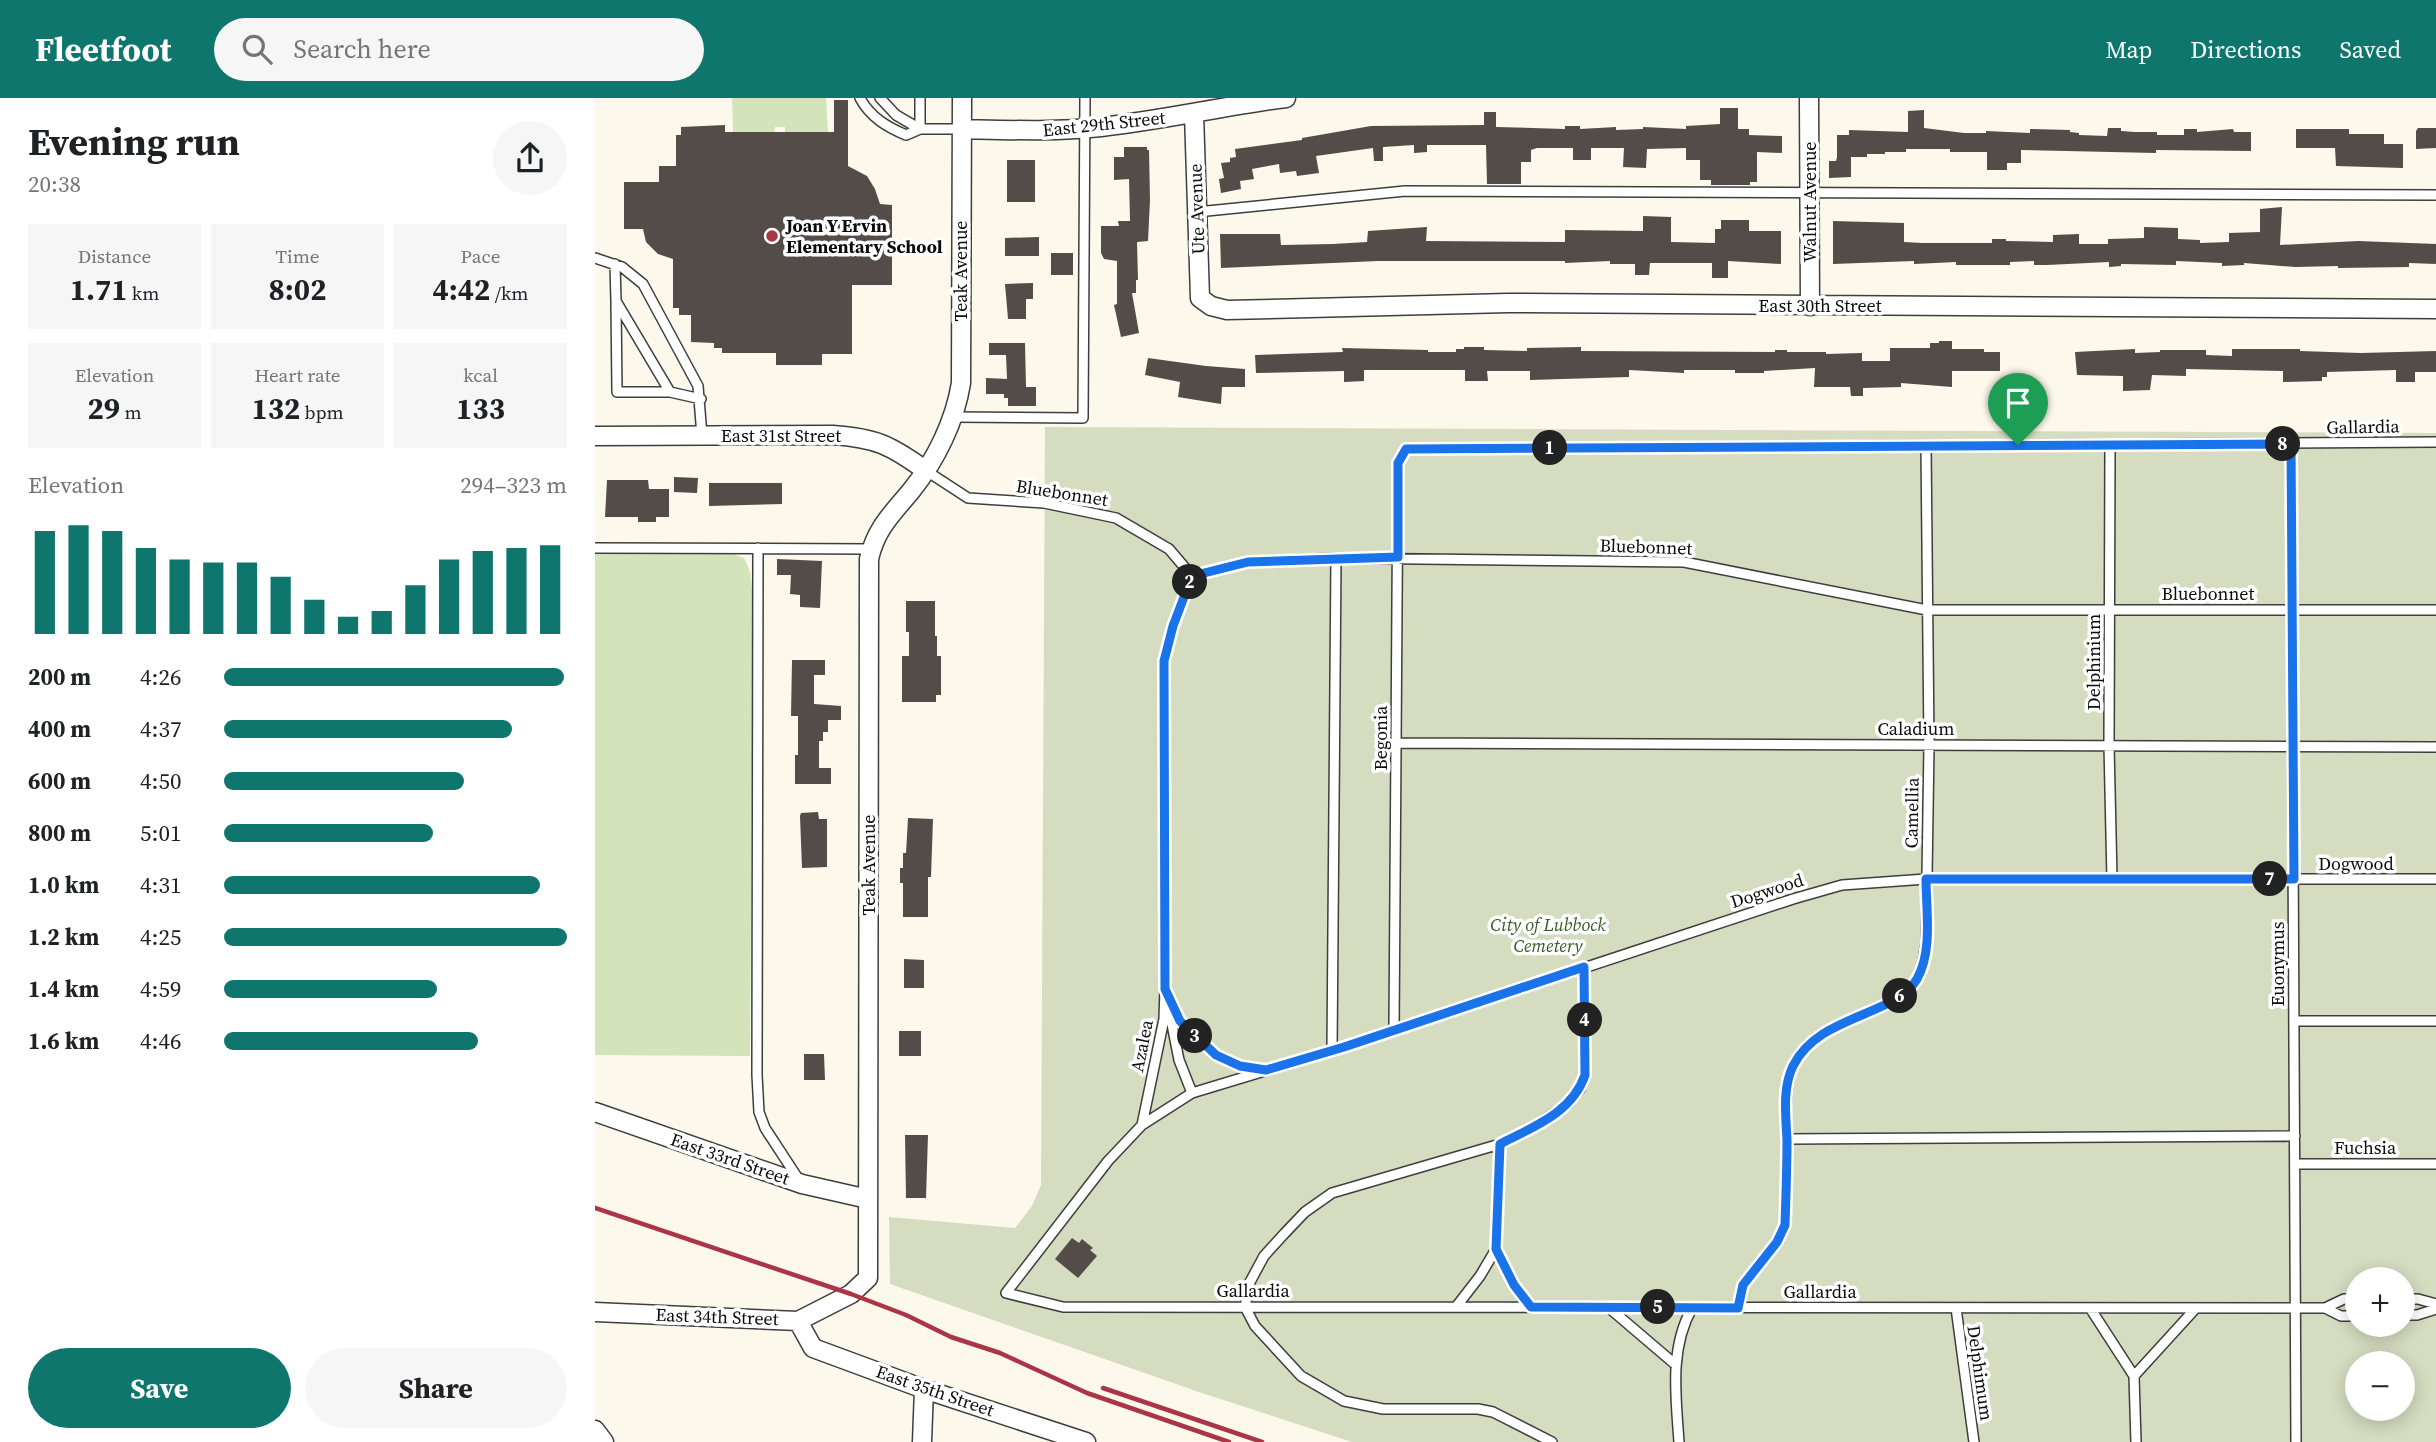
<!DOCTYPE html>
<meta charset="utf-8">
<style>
body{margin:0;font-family:"Source Serif 4",serif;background:#f6f6f6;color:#202124;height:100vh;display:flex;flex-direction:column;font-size:26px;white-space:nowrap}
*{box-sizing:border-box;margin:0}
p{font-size:23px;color:#757577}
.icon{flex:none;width:38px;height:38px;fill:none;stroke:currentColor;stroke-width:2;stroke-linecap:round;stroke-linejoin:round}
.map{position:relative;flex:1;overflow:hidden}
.drawer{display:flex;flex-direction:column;background:#fff;width:595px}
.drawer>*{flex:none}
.controls{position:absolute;left:1750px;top:1169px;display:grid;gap:14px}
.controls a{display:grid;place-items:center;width:70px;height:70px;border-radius:50%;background:#fff;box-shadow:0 4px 18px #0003;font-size:35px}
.pin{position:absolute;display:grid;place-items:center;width:60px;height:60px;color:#fff;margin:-72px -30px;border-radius:50% 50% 50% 0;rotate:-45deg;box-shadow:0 0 7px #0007}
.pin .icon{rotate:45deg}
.km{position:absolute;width:35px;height:35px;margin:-18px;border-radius:50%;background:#222;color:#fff;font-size:19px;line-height:35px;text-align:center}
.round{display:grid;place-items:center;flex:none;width:74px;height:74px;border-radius:37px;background:#f6f6f6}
.summary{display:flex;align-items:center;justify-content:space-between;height:119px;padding:0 28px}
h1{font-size:38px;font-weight:700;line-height:52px}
.metrics{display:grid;grid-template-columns:repeat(3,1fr);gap:10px;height:119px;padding:7px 28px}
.metrics div{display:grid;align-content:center;border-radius:0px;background:#f6f6f6;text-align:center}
.metrics b{font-size:30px;font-weight:700}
.metrics small{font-size:19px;font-weight:400}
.metrics p{font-size:19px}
.chart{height:196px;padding:14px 28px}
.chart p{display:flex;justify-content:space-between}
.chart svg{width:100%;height:126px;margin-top:7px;stroke:#0f766e;stroke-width:6}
.cta{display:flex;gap:14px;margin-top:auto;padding:14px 28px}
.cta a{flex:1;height:80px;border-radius:42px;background:#0f766e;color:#fff;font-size:28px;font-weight:700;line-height:80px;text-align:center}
.cta a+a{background:#f6f6f6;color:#202124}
ul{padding:0 28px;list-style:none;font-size:23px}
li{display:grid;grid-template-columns:112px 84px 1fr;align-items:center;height:52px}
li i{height:18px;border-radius:9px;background:#0f766e}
header{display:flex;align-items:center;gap:42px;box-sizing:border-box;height:98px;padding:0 35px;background:#0f766e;color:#fff}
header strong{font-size:33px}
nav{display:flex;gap:38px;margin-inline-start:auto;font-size:24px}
.search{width:490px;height:63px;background:#f6f6f6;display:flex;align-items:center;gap:18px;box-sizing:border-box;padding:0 24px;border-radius:38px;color:#757577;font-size:26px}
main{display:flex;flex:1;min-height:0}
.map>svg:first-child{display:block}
</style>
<header>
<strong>Fleetfoot</strong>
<div class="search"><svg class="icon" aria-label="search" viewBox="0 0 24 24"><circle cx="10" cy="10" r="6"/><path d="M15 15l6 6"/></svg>Search here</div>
<nav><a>Map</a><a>Directions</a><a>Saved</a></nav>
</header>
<main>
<section class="drawer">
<div class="summary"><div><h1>Evening run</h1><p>20:38</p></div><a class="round"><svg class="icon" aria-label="share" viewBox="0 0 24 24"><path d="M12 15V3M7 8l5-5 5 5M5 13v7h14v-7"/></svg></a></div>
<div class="metrics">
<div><p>Distance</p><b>1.71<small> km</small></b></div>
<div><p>Time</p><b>8:02</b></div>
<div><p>Pace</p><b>4:42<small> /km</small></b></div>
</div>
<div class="metrics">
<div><p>Elevation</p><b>29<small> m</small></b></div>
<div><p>Heart rate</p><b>132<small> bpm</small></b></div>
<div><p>kcal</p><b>133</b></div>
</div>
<div class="chart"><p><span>Elevation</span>294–323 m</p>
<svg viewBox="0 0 160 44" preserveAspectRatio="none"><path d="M5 44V8M15 44V6M25 44V8M35 44V14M45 44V18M55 44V19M65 44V19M75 44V24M85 44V32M95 44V38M105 44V36M115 44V27M125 44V18M135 44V15M145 44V14M155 44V13"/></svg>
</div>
<ul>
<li><b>200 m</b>4:26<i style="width:99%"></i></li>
<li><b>400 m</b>4:37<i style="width:84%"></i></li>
<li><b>600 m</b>4:50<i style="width:70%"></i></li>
<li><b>800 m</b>5:01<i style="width:61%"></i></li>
<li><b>1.0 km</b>4:31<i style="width:92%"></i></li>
<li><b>1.2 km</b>4:25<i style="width:100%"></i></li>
<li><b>1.4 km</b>4:59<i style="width:62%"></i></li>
<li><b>1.6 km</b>4:46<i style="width:74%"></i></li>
</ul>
<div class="cta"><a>Save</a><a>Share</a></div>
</section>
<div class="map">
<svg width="1841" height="1344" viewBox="0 0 1841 1344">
<rect width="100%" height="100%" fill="#fdf8ec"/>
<path fill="#d3e3ba" d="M 137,0 L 231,0 L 233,34 L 190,34 L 190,29 L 180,29 L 179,35 L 138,34 Z
M 132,454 L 149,460 L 155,473 L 158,500 L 155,958 L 0,957 L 0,455 Z"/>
<path fill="#d5dcc0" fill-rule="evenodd" d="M 450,329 L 1841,335 L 1841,1344 L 757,1344 L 604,1294 L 295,1186 L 294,1119 L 420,1130 L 437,1108 L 446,1087 ZM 1762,1181 L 1808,1181 L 1808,1227 L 1762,1227 ZM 1762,1265 L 1808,1265 L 1808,1311 L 1762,1311 Z"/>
<path fill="#534c49" d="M 239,2 L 253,2 L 253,68 L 272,78 L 280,91 L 285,106 L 297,107 L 297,187 L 257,187 L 257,256 L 227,256 L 227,267 L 181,267 L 181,255 L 127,255 L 127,250 L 119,250 L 119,245 L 96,244 L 96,217 L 84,217 L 84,210 L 78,210 L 78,161 L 63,156 L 51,144 L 48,131 L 29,131 L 29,84 L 64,84 L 64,68 L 81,68 L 81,37 L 86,37 L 86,29 L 130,27 L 130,34 L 239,34 Z
M 1125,10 L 1143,10 L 1143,31 L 1154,31 L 1154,37 L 1187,38 L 1187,55 L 1162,54 L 1162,84 L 1155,84 L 1155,87 L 1116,87 L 1116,82 L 1105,82 L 1105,62 L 1091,62 L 1091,50 L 1052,51 L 1051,70 L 1028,69 L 1029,50 L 996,50 L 996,62 L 978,62 L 978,50 L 942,50 L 936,52 L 936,64 L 926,64 L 926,86 L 892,86 L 891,47 L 832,47 L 832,54 L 819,55 L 819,47 L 788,49 L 788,63 L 779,63 L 778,50 L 721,58 L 724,75 L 702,78 L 701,73 L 685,75 L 684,66 L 657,71 L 659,81 L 645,83 L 646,91 L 626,95 L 624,81 L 629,80 L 626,65 L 635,64 L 635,60 L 641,59 L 640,51 L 707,42 L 707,40 L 776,28 L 889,27 L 889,14 L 901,14 L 901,29 L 970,31 L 970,28 L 985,28 L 985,31 L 1021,29 L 1021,32 L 1048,31 L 1048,29 L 1091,31 L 1091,28 L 1125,26 Z
M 1329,12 L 1329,30 L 1369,35 L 1391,35 L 1391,33 L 1435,35 L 1435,31 L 1475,32 L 1475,34 L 1484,35 L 1484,37 L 1512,38 L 1513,30 L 1526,30 L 1526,33 L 1540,34 L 1562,34 L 1562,37 L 1589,37 L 1589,31 L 1602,31 L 1602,34 L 1638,31 L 1639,34 L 1656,34 L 1656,53 L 1561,52 L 1561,55 L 1426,52 L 1426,65 L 1412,65 L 1412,72 L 1392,72 L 1392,54 L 1355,54 L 1355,51 L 1311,51 L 1311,54 L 1290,54 L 1290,56 L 1272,56 L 1272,59 L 1256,59 L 1256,79 L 1234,80 L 1234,63 L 1241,63 L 1242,59 L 1242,37 L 1254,37 L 1254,32 L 1313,34 L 1313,13 Z
M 1823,30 L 1841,30 L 1841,50 L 1821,51 L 1821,33 Z
M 1701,31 L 1754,31 L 1754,36 L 1789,36 L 1789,46 L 1808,46 L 1808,70 L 1741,68 L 1740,50 L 1701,50 Z
M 529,49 L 552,49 L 552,52 L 554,52 L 555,102 L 553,143 L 542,144 L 543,182 L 541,182 L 541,195 L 537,195 L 544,235 L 526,239 L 519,207 L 522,206 L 522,163 L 509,161 L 506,155 L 506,128 L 524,128 L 523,123 L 535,123 L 534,81 L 519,82 L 519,59 L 529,59 Z
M 412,62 L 440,62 L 440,104 L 412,104 Z
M 1687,109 L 1685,147 L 1763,143 L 1841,146 L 1841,166 L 1814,165 L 1814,169 L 1743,170 L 1743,168 L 1700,169 L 1649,165 L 1649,167 L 1627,168 L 1627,165 L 1581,163 L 1581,167 L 1526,166 L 1526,168 L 1514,169 L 1514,164 L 1452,167 L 1439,167 L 1439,163 L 1415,164 L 1415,167 L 1361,167 L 1361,164 L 1319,166 L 1319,163 L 1238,166 L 1238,123 L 1309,125 L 1309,144 L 1327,145 L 1397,145 L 1397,141 L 1411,141 L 1411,143 L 1458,144 L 1458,137 L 1484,136 L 1484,146 L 1513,146 L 1513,141 L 1549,140 L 1549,129 L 1583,130 L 1583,141 L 1605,142 L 1605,145 L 1634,144 L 1634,135 L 1665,134 L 1665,111 Z
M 1048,118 L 1076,119 L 1076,144 L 1120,145 L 1120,131 L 1126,131 L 1126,122 L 1154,122 L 1154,133 L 1186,133 L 1186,166 L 1133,163 L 1133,180 L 1117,180 L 1117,165 L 1055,165 L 1054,177 L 1040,177 L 1040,166 L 1015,166 L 1015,163 L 970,165 L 970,163 L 783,163 L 626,170 L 625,136 L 685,136 L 686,147 L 738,146 L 772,144 L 773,133 L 832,129 L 831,143 L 970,144 L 970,132 L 1048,133 Z
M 444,139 L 444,158 L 410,158 L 410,140 Z
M 456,155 L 478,155 L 478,177 L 456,177 Z
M 438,185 L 438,201 L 431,201 L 431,221 L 413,221 L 410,186 Z
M 1344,243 L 1357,243 L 1357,251 L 1389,251 L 1389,254 L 1405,254 L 1405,273 L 1357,273 L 1357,289 L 1306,285 L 1306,289 L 1268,290 L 1268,298 L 1256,298 L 1255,289 L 1219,289 L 1220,270 L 1169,273 L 1169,275 L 1140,275 L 1140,272 L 1089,272 L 1089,275 L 1034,272 L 1034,279 L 935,282 L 935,273 L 892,273 L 893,283 L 870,283 L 870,272 L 769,272 L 769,283 L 749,284 L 749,273 L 661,275 L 660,257 L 748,254 L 747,250 L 833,252 L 833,254 L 861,254 L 861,251 L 869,251 L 869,249 L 889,249 L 889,252 L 932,253 L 932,250 L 986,249 L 986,253 L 1180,254 L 1180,252 L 1192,252 L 1192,254 L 1231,254 L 1231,256 L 1267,255 L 1267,263 L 1295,263 L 1295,250 L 1335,250 L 1335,245 L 1344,245 Z
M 394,245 L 430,245 L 431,289 L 441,289 L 441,308 L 413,308 L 413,300 L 409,300 L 409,296 L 391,296 L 391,280 L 412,281 L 411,257 L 394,257 Z
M 1540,251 L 1540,255 L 1565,254 L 1565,252 L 1611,252 L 1611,257 L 1637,258 L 1637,251 L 1705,251 L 1705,253 L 1766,255 L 1841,253 L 1841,274 L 1820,274 L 1820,284 L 1801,284 L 1801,272 L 1732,274 L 1732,279 L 1727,279 L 1727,283 L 1688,284 L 1688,273 L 1591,271 L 1591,278 L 1557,277 L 1555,292 L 1528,293 L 1528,278 L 1482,277 L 1480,254 Z
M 553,260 L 611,268 L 650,271 L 650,289 L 627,289 L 626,306 L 583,299 L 585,284 L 550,277 Z
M 79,379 L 103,380 L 102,395 L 79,394 Z
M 12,382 L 53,382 L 54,391 L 74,391 L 74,419 L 61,419 L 61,424 L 43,424 L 43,419 L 10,419 Z
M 114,385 L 187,385 L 187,406 L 114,408 Z
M 182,461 L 227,463 L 225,510 L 205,509 L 205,497 L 195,496 L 196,477 L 182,477 Z
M 311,503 L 340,503 L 340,538 L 342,538 L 342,558 L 346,558 L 346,597 L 341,597 L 341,604 L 307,604 L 307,558 L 314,558 L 314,534 L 311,534 Z
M 197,562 L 230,562 L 230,577 L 219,577 L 219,606 L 246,608 L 246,622 L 233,622 L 233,634 L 228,634 L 228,643 L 224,643 L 224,670 L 236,670 L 236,686 L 200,686 L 200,657 L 203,657 L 203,618 L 196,618 Z
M 223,714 L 224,721 L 232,721 L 232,769 L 207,770 L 205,718 L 206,715 Z
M 313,720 L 338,721 L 336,779 L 333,779 L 333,819 L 308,819 L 308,785 L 305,785 L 305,770 L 308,770 L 308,755 L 311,755 Z
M 309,861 L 329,862 L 329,890 L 309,890 Z
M 304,933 L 326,933 L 326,958 L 304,958 Z
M 209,956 L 229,956 L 230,982 L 209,982 Z
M 310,1037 L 333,1037 L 331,1100 L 311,1100 Z
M 477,1140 L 484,1145 L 487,1141 L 498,1150 L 495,1152 L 502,1158 L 483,1180 L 460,1161 Z"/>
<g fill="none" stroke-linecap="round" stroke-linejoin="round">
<g stroke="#3e3e3e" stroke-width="12">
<path id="lane" d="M 265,0 C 275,19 292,29 311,37 L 325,31 L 367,31
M 285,0 L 301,17 L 325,31
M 325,0 L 325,31
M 602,114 L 810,93 L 1841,97
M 0,160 L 27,169 L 48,186 L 103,288 L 107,338
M 20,166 L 21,203 L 75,294 L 106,301
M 21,205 L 22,294 L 75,294
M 358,319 L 488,320 L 490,0
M 1696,346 L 1701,1344
M 1515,347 L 1514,647 L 1517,781
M 330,372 L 373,400 L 449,405 L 521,420 L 574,451 L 597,478 L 653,464 L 741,460 L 1089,464 L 1332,512 L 1841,512
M 0,450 L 276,451
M 163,450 L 162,977 L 164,1014 L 170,1030 L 204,1082
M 597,478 L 578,528 L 569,563 L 570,891 L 569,921 L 547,1027 L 513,1063 L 411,1195 L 468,1209 L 1730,1210 L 1749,1201 L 1762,1201
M 801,645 L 1841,649
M 571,893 L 585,923 L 621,957 L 645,968 L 668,971
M 573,906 L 584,962 L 597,995
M 1699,923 L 1841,923
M 799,932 L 803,365 L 811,351 L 1841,344
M 737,953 L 741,460
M 547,1027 L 597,995 L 749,949 L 1198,801 L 1247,787 L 1331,781 L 1841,781
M 1192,1041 L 1700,1038
M 905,1046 L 901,1151 L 919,1187 L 936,1209
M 1700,1066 L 1841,1066
M 1808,1201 L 1823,1201 L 1841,1206
M 861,1209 L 885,1178 L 901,1151
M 1013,1209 L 1081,1267
M 1143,1210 L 1148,1187 L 1183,1144 L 1190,1127 C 1191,1098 1193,1069 1192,1040 C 1191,1017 1189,994 1197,971 C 1217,917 1297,922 1322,882 C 1328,871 1329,857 1331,845 L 1334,647 L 1331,348
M 1361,1210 L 1379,1344
M 1495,1210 L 1539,1278 L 1541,1344
M 1730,1210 L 1746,1218 L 1762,1218
M 1808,1217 L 1822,1217 L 1841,1211
M 1539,1278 L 1601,1210
M 957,1344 L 898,1314 L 883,1311 L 788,1311 L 749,1303 L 706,1278 L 660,1228 L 650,1209 L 655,1184 L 669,1158 L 689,1136 L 710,1114 L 737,1095 L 905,1046 L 938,1029 L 973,1006 L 985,991 L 990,977 L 989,869
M 1084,1344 C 1081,1299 1074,1251 1097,1210"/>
</g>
<g stroke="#3e3e3e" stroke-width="21">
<path id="street" d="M 1214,0 L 1215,208
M 599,16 L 605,200 L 616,208 L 632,212 L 913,205 L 1841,211
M 367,31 C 413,32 460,34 506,29 C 568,22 629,8 691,0
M 0,338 L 238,337 C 281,340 295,347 330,372
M 0,1014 L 207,1086 L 273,1101
M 0,1214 L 203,1223 L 256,1196 L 273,1180 L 274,461 C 281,430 297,416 316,393 C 341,362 360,323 366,285 L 367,0
M 203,1223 L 218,1250 L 329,1291 L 491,1344
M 0,1332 L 9,1344
M 327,1344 L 329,1291"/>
</g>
<use href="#lane" stroke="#fff" stroke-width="9"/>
<use href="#street" stroke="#fff" stroke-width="18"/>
<path stroke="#aa3546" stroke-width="4.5" d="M 0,1110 L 256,1196 L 311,1217 L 356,1239 L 405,1255 L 492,1295 L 634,1344
M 508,1290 L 667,1344"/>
</g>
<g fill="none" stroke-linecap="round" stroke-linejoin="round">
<g stroke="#fff" stroke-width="14">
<path id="route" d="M 1696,346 L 1699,781 L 1331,781 C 1331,812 1338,853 1322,881 C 1300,919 1224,916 1198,968 C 1187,991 1191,1018 1192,1042 C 1192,1070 1191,1098 1190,1127 L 1182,1144 L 1148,1187 L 1143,1210 L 936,1209 L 919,1187 L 901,1151 L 905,1046 C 938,1029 977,1015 990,977 L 989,869 L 749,949 L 671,972 L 645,968 L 621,957 L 585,923 L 570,891 L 569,563 L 578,528 L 597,478 L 653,464 L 803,459 L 803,365 L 811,351 Z"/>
</g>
<use href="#route" stroke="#1a73e8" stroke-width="9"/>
</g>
<circle fill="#aa3546" stroke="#fff" stroke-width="2.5" cx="177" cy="138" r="7"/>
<g text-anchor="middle" stroke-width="7" stroke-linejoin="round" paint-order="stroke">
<g font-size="18" fill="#0b0b0b" stroke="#fff">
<text transform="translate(509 26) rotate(-6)" y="6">East 29th Street</text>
<text transform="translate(1215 104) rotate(-90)" y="6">Walnut Avenue</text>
<text transform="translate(602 111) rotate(-92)" y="6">Ute Avenue</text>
<text transform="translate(366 173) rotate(-90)" y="6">Teak Avenue</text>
<text x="1225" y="214">East 30th Street</text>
<text transform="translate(1768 329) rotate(-1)" y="6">Gallardia</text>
<text x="186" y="344">East 31st Street</text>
<text transform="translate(467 395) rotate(9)" y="6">Bluebonnet</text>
<text transform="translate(1051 449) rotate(2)" y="6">Bluebonnet</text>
<text x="1613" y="502">Bluebonnet</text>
<text transform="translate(1499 564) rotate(-90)" y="6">Delphinium</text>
<text x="1321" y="637">Caladium</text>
<text transform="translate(786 640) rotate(-90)" y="6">Begonia</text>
<text transform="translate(1317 715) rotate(-89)" y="6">Camellia</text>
<text x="1761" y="772">Dogwood</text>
<text transform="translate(274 767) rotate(-90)" y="6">Teak Avenue</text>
<text transform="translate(1172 793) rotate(-18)" y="6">Dogwood</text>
<text transform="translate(1683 866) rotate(-90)" y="6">Euonymus</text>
<text transform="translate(547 948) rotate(-79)" y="6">Azalea</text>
<text x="1770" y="1056">Fuchsia</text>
<text transform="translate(135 1061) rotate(19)" y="6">East 33rd Street</text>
<text x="658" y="1199">Gallardia</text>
<text x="1225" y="1200">Gallardia</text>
<text transform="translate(122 1219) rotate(2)" y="6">East 34th Street</text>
<text transform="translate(1385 1275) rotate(82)" y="6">Delphimum</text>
<text transform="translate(340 1293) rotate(19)" y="6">East 35th Street</text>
</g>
<g font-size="18" font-weight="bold" fill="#0b0b0b" stroke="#fff" text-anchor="start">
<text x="191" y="134">Joan Y Ervin<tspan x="191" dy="21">Elementary School</tspan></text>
</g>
<g font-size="18" font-style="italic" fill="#355b24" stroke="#fff">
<text x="953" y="833">City of Lubbock<tspan x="953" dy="21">Cemetery</tspan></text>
</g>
</g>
</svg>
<div class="controls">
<a>+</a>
<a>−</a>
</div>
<div class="pin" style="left:1423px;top:347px;background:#1e9e55"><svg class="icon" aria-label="arrive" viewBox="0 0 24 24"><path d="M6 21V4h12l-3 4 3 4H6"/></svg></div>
<b class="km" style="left:955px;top:350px">1</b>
<b class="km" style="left:595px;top:484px">2</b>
<b class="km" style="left:600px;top:938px">3</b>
<b class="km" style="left:990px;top:922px">4</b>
<b class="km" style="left:1063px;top:1209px">5</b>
<b class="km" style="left:1305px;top:898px">6</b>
<b class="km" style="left:1675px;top:781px">7</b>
<b class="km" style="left:1688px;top:346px">8</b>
</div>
</main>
